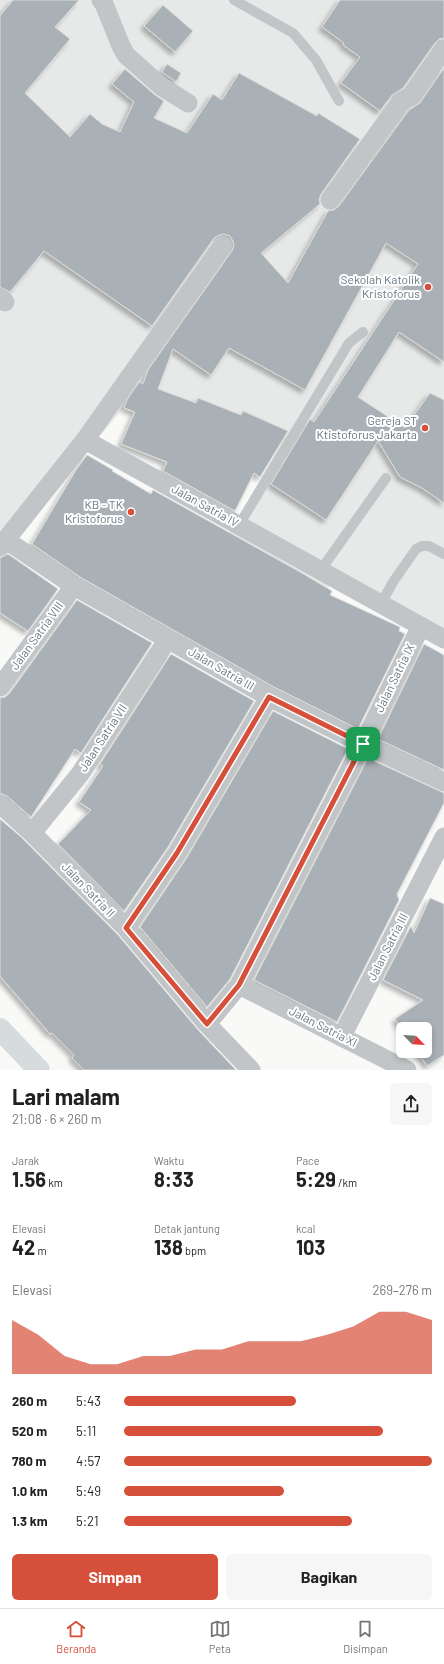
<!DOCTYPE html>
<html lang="id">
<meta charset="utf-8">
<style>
body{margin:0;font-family:Barlow,sans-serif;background:#f6f6f6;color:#222;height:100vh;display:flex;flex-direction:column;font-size:15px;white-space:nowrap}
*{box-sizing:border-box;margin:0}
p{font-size:13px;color:#767676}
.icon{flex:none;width:22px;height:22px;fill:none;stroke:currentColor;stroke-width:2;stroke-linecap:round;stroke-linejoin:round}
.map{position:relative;height:1070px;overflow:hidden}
.panel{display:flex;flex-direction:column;background:#fff;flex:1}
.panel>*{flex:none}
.needle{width:26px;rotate:114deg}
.fabs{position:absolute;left:396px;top:1022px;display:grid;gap:8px}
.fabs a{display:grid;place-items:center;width:36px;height:36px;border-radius:6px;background:#fff;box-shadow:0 2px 6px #0003;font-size:20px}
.pin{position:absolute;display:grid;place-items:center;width:34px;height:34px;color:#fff;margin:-17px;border-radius:8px;box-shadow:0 2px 6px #0006}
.round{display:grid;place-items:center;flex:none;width:42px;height:42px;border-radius:6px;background:#f6f6f6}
.head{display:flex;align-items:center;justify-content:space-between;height:68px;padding:0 12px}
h1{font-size:22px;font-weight:700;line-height:30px}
.metrics{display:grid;grid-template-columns:repeat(3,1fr);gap:6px;height:68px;padding:4px 12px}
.metrics div{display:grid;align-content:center}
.metrics b{font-size:20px;font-weight:700}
.metrics small{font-size:11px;font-weight:400}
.metrics p{font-size:11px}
.chart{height:112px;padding:8px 12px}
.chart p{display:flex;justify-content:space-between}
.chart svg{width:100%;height:72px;margin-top:4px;fill:#d64f3a;opacity:.7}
.cta{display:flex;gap:8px;margin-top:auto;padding:8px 12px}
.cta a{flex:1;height:46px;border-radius:6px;background:#d64f3a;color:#fff;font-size:16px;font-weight:700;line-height:46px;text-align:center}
.cta a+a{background:#f6f6f6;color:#222}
ul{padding:0 12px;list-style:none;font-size:13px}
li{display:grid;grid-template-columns:64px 48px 1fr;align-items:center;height:30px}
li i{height:10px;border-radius:5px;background:#d64f3a}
.menu{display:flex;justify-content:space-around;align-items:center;height:56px;border-top:1px solid #e0e0e0;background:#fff;font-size:11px;color:#767676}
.menu a{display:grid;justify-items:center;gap:2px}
.menu .current{color:#d64f3a}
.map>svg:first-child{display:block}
</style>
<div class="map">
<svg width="444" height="1070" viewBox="0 0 444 1070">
<defs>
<filter id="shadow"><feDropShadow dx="-3.5" dy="3.5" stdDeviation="2" flood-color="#0004"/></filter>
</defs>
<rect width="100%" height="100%" fill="#f9f9f7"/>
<path fill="#e7e9e8" d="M 0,0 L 444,0 L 444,632 L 338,573 L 292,645 L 196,592 L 281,444 L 139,390 L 0,553 Z"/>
<path fill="#a9b1b6" stroke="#dbdbd9" filter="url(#shadow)" d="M 13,0 L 79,0 L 55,27 L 70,39 L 25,93 L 70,137 L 90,114 L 102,124 L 120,132 L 134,102 L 112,84 L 125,69 L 155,95 L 164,101 L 154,118 L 187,133 L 213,94 L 222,100 L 239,73 L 317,116 L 318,113 L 360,139 L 321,194 L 319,199 L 320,204 L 261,253 L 288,283 L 328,211 L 334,210 L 339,206 L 409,110 L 420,103 L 444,68 L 444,362 L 399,332 L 358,397 L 405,428 L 430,393 L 444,400 L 444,503 L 422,488 L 400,477 L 378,441 L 326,520 L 271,484 L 310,419 L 314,422 L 418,264 L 386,243 L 305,390 L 229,348 L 211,375 L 173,349 L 158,389 L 196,403 L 198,398 L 241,415 L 243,411 L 288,431 L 260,477 L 254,473 L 235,511 L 163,471 L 167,462 L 121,444 L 135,412 L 124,408 L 127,400 L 139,382 L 143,384 L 148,370 L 232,251 L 234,246 L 233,241 L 230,236 L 224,234 L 219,235 L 214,238 L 152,326 L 44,251 L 10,292 L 0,287 L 0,16 Z
M 340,0 L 444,0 L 444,38 L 439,39 L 435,43 L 403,88 L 392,95 L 380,111 L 341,83 L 360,57 L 343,45 L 344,43 L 322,27 Z
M 163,5 L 193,31 L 175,52 L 144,26 Z
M 167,64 L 181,73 L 176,82 L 162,72 Z
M 87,455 L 113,470 L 112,471 L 151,494 L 153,490 L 300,572 L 332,591 L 330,595 L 400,627 L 399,631 L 405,634 L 358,729 L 274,687 L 80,577 L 32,544 L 76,470 Z
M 8,554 L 58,589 L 28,631 L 0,613 L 0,558 Z
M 77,600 L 152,643 L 81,753 L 75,749 L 31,817 L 7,796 L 0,793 L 0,698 L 5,697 L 9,694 Z
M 424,644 L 444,655 L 444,770 L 378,739 Z
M 171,654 L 254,701 L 168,847 L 124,911 L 58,844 L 91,810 L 79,802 L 103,766 L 100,764 Z
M 273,711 L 348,749 L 230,979 L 207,1007 L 140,927 L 186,859 Z
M 368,758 L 444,793 L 444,803 L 397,894 L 399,900 L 337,1022 L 254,980 Z
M 0,819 L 21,837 L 118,935 L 199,1031 L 236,1070 L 84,1070 L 72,1058 L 74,1055 L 52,1033 L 50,1034 L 0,976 Z
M 430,898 L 444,904 L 444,1055 L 427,1066 L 417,1051 L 425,1051 L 425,1029 L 403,1030 L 395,1019 L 423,1000 L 383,980 L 411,926 L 414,933 Z"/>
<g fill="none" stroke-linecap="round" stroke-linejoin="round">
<path stroke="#c1c5c8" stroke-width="10" d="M 234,0 L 293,33 L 316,60 L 339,101
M 239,525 L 349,343 L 363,332
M 320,571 L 386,478
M 381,604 L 393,582 L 416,549 L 422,546 L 429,546 L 444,554"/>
<path stroke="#c1c5c8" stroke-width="19" d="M 101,0 L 104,4 L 121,46 L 126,55 L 162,87 L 188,103
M 330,200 L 389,118 L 401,102 L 411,96 L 444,49
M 0,298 L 5,302
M 85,440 L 444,639
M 6,540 L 74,586 L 269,697 L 363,744 L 444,782
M 0,547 L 85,440 L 223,245
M 0,687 L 74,586
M 0,804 L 32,833 L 126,928 L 207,1024 L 251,1070
M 32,833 L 80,774 L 168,639
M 126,928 L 177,853 L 269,697
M 239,985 L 407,1070
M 207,1024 L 239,985 L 363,744 L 421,626
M 342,1036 L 444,837"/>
<path stroke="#d6dbde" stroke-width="22" d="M 0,1029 L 39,1070"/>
</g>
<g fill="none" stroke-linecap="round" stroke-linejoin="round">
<g stroke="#fff" stroke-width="8">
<path id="route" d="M 269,697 L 363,744 L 239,985 L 207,1024 L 126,928 L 177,853 Z"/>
</g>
<use href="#route" stroke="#d64f3a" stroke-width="5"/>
</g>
<g fill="#d64f3a" stroke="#fff" stroke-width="1.5">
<circle cx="428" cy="287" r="4"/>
<circle cx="425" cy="428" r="4"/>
<circle cx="131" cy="512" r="4"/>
</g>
<g text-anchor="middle" stroke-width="4" stroke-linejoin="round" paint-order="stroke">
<g font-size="12" fill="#667780" stroke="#fff" text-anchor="end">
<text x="420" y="284">Sekolah Katolik<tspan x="420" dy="14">Kristoforus</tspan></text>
<text x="417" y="425">Gereja ST<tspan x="417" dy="14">Ktistoforus Jakarta</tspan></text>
<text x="123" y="509">KB - TK<tspan x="123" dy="14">Kristoforus</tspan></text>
</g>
<g font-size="12" fill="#667780" stroke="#fff">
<text transform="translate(205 506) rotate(29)" y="4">Jalan Satria IV</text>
<text transform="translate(37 636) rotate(-54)" y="4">Jalan Satria VIII</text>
<text transform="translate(221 669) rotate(30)" y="4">Jalan Satria III</text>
<text transform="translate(395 678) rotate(-64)" y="4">Jalan Satria IX</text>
<text transform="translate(103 738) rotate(-57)" y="4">Jalan Satria VII</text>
<text transform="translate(88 890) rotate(46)" y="4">Jalan Satria II</text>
<text transform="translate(388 947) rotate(-63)" y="4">Jalan Satria III</text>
<text transform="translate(323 1027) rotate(27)" y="4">Jalan Satria XI</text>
</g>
</g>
</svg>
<div class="fabs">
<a><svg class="needle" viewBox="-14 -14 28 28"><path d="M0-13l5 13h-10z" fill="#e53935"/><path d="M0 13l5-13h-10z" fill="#767676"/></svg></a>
</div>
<div class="pin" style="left:363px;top:744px;background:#1e9e55"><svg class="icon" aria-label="arrive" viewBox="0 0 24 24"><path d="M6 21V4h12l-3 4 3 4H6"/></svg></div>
</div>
<section class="panel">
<div class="head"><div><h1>Lari malam</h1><p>21:08 · 6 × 260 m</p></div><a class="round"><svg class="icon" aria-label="share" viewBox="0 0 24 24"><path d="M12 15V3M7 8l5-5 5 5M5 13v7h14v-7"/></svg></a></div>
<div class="metrics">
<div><p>Jarak</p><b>1.56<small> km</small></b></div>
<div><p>Waktu</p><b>8:33</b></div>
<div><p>Pace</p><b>5:29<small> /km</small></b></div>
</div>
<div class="metrics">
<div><p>Elevasi</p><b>42<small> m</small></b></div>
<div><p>Detak jantung</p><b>138<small> bpm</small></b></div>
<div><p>kcal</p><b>103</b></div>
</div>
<div class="chart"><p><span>Elevasi</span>269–276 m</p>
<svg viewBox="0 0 160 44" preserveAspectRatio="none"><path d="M0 44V11L10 20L20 33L30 38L40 38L50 33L60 33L70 29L80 29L90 24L100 24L110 24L120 20L130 15L140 6L150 6L160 11V44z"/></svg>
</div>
<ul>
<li><b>260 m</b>5:43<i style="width:56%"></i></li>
<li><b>520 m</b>5:11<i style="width:84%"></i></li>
<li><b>780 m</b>4:57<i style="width:100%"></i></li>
<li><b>1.0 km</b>5:49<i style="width:52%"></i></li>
<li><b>1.3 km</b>5:21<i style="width:74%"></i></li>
</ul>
<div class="cta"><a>Simpan</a><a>Bagikan</a></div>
</section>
<nav class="menu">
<a class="current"><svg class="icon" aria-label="home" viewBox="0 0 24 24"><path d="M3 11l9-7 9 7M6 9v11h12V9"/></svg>Beranda</a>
<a><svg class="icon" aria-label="map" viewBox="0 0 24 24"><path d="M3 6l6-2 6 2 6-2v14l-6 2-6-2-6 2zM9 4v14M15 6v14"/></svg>Peta</a>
<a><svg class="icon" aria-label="saved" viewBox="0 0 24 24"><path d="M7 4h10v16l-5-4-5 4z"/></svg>Disimpan</a>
</nav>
